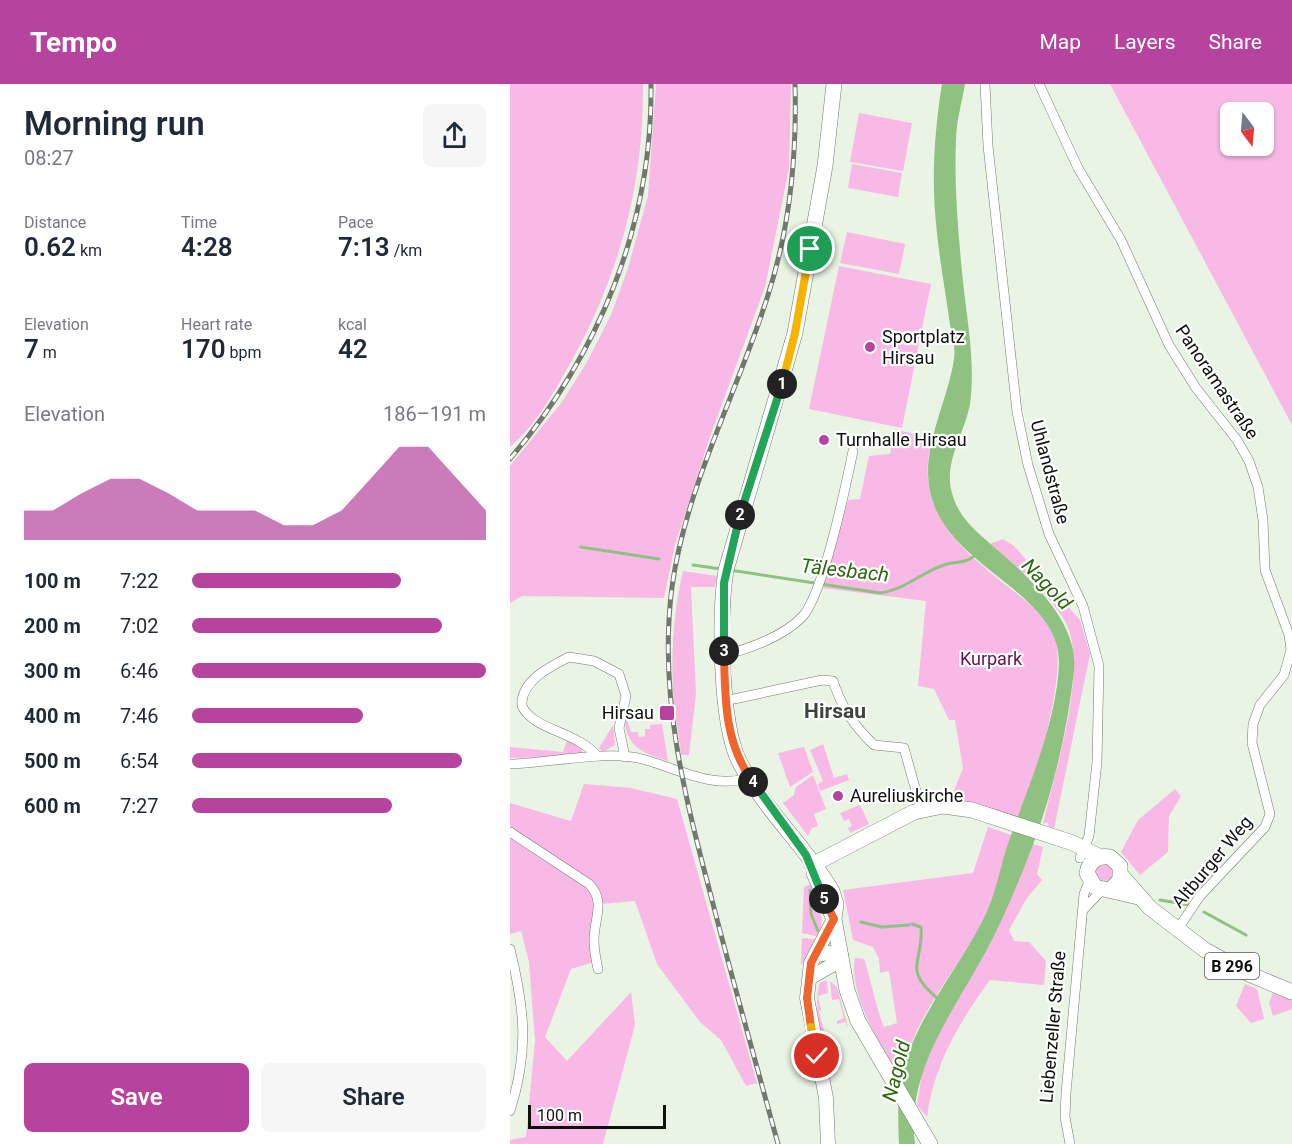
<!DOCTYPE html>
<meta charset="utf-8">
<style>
body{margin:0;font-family:Roboto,sans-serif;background:#f6f6f7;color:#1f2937;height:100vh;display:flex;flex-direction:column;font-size:22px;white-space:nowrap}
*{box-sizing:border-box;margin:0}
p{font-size:20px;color:#747a83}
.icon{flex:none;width:33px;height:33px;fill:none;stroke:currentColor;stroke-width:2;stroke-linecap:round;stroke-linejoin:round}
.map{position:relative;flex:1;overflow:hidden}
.side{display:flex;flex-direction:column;background:#fff;width:510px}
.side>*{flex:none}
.needle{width:39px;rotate:164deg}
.fabs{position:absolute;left:710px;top:18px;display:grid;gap:12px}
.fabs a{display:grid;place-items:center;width:54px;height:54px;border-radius:9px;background:#fff;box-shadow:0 2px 4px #0004;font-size:30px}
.scale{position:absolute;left:18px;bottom:15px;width:138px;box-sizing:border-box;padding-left:6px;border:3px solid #0d110c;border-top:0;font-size:16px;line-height:21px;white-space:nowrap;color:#0d110c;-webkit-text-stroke:4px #fff;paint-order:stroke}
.pin{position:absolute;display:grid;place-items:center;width:51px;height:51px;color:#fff;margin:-26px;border:3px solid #fff;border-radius:50%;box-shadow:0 2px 6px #0007}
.km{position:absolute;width:30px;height:30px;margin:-15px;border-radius:50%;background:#222;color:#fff;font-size:16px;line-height:30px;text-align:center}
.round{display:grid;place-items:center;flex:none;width:63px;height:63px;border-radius:9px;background:#f6f6f7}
.overview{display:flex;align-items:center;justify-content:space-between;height:102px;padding:0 24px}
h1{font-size:33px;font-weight:600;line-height:45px}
.metrics{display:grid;grid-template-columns:repeat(3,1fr);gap:9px;height:102px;padding:6px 24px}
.metrics div{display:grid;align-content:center}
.metrics b{font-size:26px;font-weight:600}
.metrics small{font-size:16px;font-weight:400}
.metrics p{font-size:16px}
.chart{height:168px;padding:12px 24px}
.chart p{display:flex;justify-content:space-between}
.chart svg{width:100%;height:108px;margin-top:6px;fill:#b6449e;opacity:.7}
.button{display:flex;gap:12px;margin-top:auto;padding:12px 24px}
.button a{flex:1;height:69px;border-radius:9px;background:#b6449e;color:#fff;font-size:24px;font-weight:600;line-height:69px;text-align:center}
.button a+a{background:#f6f6f7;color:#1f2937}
ul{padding:0 24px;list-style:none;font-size:20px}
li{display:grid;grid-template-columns:96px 72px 1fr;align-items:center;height:45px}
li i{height:15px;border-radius:8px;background:#b6449e}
header{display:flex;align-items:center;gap:36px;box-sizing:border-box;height:84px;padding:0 30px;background:#b6449e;color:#fff}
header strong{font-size:28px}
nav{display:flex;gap:33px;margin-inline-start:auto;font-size:21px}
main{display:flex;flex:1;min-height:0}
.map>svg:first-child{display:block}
</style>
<header>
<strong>Tempo</strong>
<nav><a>Map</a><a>Layers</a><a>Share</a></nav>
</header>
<main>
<section class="side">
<div class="overview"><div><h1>Morning run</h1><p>08:27</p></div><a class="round"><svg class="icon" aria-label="share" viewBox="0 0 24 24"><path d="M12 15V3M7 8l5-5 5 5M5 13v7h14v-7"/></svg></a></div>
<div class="metrics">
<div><p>Distance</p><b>0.62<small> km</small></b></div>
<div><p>Time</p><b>4:28</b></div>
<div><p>Pace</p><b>7:13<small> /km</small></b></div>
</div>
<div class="metrics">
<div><p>Elevation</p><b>7<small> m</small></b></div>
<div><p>Heart rate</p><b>170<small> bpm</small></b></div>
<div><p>kcal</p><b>42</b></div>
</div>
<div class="chart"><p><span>Elevation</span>186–191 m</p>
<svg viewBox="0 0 160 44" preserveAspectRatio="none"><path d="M0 44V32L10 32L20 25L30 19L40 19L50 25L60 32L70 32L80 32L90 38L100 38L110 32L120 19L130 6L140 6L150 19L160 32V44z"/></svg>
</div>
<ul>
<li><b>100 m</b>7:22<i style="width:71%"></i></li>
<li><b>200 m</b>7:02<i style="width:85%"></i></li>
<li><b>300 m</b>6:46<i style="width:100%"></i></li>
<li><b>400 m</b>7:46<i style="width:58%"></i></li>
<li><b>500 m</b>6:54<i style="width:92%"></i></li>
<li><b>600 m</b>7:27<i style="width:68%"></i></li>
</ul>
<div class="button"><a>Save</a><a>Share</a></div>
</section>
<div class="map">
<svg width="782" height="1060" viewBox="0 0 782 1060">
<rect width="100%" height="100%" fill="#e9f4e5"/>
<path fill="#f8b9e7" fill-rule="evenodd" d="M 0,0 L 133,0 C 134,103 108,196 57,285 C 42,312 24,343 0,363 Z
M 146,0 L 281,0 L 279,84 L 255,203 L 201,350 L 165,461 L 154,514 L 12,512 L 0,519 L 0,382 L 52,318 L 77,278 L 101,231 L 118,184 L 138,112 Z
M 600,0 L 782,0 L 782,341 ZM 753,28 L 753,62 L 720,62 L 720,28 Z
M 349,29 L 402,39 L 393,87 L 340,78 Z
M 342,80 L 392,89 L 388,113 L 338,104 Z
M 337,148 L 395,160 L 389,190 L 330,179 Z
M 329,182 L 421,200 L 392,344 L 299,325 Z
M 385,345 L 422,355 C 403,427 449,464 501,505 C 519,519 537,533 545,556 C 557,590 525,699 509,733 L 441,714 L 453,684 L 445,636 L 439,636 L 424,605 L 408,602 L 416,517 L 313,504 L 338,416 L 350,415 L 359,372 L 380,370 Z
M 493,455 L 504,462 L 570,536 L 580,570 L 544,745 L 539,743 L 537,738 L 533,740 C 544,690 579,585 556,539 C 545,517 500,476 480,460 Z
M 173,487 L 207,492 L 205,503 L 181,503 L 186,610 L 179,671 L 171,671 C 170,657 167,644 165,630 C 160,583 162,533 173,487 Z
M 117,636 L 121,648 L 128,648 L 129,653 L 135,652 L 135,645 L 140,645 L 140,641 L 152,640 L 158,677 C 136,670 117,664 115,638 Z
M 103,641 L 105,661 L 93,668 L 89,664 Z
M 58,654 L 73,665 L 71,669 L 44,673 L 0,674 L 0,663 L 53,668 Z
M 313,660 L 324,694 L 337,690 L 339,696 L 310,707 L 308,700 L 313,697 L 300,666 Z
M 294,663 L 303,688 L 280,703 L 268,669 Z
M 303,691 L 316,725 L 304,730 L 308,742 L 302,744 L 298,752 L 273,719 L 284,711 L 286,703 Z
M 74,700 L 121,704 L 167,715 L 247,999 L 236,1002 L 211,956 L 190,938 L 147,880 L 125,817 L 91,820 L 86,857 L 91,876 L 61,885 L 35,953 L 57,977 L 121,908 L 125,941 L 93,1060 L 0,1060 L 0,1056 L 16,1053 L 25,956 L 19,878 L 11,847 L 0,850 L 0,719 L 61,737 Z
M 665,705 L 671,712 L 659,732 L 658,768 L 630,791 L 611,768 L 628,736 Z
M 350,721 L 359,740 L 340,749 L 338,744 L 342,742 L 339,735 L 334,737 L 330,729 Z
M 478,743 L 501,751 C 493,782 487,811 472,839 C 447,886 398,940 392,995 C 372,967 338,909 345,874 L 354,875 C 356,877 368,931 374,943 L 387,939 L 379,887 L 370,889 L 369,875 L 363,863 L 343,856 L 333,806 L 463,789 Z
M 523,760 L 533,763 L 527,790 L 532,796 L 517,814 L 499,846 L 504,857 L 519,858 L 536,877 L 534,901 L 480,896 C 450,937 423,982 417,1033 L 407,1021 L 412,990 L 432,941 L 466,884 Z
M586 788a9 9 0 1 1 18 0a9 9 0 1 1-18 0Z
M 301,800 L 312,835 L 310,853 L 292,849 L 294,803 Z
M 295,854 L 308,856 L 305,866 L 291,881 L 292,855 Z
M 317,897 L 318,909 L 308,912 L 311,926 L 309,928 L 316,953 L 311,957 C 309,938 304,917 310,898 Z
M 320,897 L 327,903 L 338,943 L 335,938 L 327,940 L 327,937 L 334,934 L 329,915 L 322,916 Z
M 735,900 L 747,905 L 754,935 L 741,939 L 726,922 Z
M 763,909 L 782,916 L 782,925 L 763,932 L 759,919 Z"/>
<path fill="#8fc180" d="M 432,0 L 455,0 C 452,18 446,38 446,57 C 444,100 448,145 452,188 C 456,232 466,276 460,320 C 455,349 433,378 442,409 C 449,437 471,451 491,469 C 524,498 569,540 564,587 C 557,650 541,717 517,776 C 503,812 486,851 466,885 C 436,937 396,996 405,1060 L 389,1060 C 388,1036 387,1009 393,985 C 409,931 446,887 472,838 C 487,810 490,780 501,751 C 520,699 547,635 549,579 C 550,511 448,486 424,421 C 405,372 437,323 444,275 C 446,264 442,251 440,241 C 436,210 430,180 427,149 C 421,98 424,51 432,0 Z"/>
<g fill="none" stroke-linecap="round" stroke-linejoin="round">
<path stroke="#8fc180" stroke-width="3" d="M 71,463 L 149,475
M 183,481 L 211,485
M 220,486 L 370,509 C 395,506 410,489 434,481 C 444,477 456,480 464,472
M 300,806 L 301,830 L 308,847
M 650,816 L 680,821
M 694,828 L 736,851
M 351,838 L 372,843 L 399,841
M 402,840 L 411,843 C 414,879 391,884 428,915"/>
<g stroke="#707a6d" stroke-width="10">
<path id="street" d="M 475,0 L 478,62 L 507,328 L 518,381 L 539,450 L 573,522 L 589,582 L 587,678 L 579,752 L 570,774
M 529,0 L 568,84 L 611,156 L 659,261 L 686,304 L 727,356 L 739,377 L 748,403 L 753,436 L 755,486 L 779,551 L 781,566 L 774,591 L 750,621 L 743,640 L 742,659 L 760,730 L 755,743 L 690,812 L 667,846
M 214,571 C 239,565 274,552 292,533 C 313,511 336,401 343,367
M 224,615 L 312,596 L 323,597 C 332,624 344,642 364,661 L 394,664 L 411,725
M 87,672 C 68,648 23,646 12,622 C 10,597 41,582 59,573 L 84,577 L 109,590 L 116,612 L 109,644 L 115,673
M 0,680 C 40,679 96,666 132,675 C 164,683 206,707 239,693
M 0,748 L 79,800 C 96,817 84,835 84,856 C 84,866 86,876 88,885
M 573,826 L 592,806
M 0,865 C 15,926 19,967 0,1027
M 560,1060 L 555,1033 L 556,1009 L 574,810 L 579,797"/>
</g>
<g stroke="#707a6d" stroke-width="15">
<path id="secondary" d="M 301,893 L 326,879 L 331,871 L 318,869 L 306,871
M 318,1060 L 316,1014 L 297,914 L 301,879 L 324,835"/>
</g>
<g stroke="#707a6d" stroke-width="16">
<path id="primary" d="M 324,0 L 315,82 L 285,249 L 216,486 C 209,530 210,638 229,677 C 253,724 295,762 322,807 L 326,820 L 324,835 L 337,906 L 348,937 L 420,1060
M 302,781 L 404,728 L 433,722 L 462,726 L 563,759 L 590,773
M 304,789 L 323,833
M 611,791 L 640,824 L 695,866 L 739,890 L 782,908
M 601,805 L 610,796 L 610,782 L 600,773 C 587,771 579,777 577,789 L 585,803 L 628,813"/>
</g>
<use href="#street" stroke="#fff" stroke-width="9"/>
<use href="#secondary" stroke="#fff" stroke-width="14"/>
<use href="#primary" stroke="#fff" stroke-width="15"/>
<g stroke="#71786e" stroke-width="5">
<path id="rail" d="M 0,375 C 89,270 143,139 141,0
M 268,1060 C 246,979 223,898 202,816 C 175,713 148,611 162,503 C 176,401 228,308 258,211 C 280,143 287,72 285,0"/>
</g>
<use href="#rail" stroke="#fff" stroke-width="3" stroke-dasharray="9" stroke-linecap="butt"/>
</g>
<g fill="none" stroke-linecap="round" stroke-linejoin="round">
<g stroke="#fff" stroke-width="12">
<path id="split-1" d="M 272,300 L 285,249 L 300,165"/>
</g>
<g stroke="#fff" stroke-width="12">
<path id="split-2" d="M 230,431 L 272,300"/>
</g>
<g stroke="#fff" stroke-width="12">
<path id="split-3" d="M 214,567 L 214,499 L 230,431"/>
</g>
<g stroke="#fff" stroke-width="12">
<path id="split-4" d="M 214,567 C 215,613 214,659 243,698"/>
</g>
<g stroke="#fff" stroke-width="12">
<path id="split-5" d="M 243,698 L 296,771 L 314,815"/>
</g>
<g stroke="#fff" stroke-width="12">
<path id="split-6" d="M 301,943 L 297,914 L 301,879 L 324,835 L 314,815"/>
</g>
<g stroke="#fff" stroke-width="12">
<path id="split-7" d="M 301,943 L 307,972"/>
</g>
<use href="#split-1" stroke="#f5b400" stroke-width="8"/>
<use href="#split-2" stroke="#22a559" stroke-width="8"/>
<use href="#split-3" stroke="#22a559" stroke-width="8"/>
<use href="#split-4" stroke="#f0652b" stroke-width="8"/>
<use href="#split-5" stroke="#22a559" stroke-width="8"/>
<use href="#split-6" stroke="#f0652b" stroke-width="8"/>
<use href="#split-7" stroke="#f5b400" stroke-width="8"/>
</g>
<g fill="#b6449e" stroke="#fff" stroke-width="2">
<circle cx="360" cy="263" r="6"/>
<circle cx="314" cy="356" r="6"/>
<rect x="149" y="621" width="16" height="16" rx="3"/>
<circle cx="328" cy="712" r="6"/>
</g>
<g text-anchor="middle" stroke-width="4.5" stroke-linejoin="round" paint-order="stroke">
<rect fill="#fff" stroke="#565855" stroke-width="1.5" x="695" y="869" width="54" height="26" rx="4.5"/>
<g font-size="16" font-weight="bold" fill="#0d110c">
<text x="722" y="888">B 296</text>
</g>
<g font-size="18" fill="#0d110c" stroke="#fff" text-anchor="start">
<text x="372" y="259">Sportplatz<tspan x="372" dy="21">Hirsau</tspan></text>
<text x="326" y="362">Turnhalle Hirsau</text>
<text x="144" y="635" text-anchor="end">Hirsau</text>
<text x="340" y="718">Aureliuskirche</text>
</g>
<g font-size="18" fill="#0d110c" stroke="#fff">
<text transform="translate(707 298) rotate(56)" y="6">Panoramastraße</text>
<text transform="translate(540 388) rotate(75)" y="6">Uhlandstraße</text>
<text transform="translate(702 778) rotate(-50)" y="6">Altburger Weg</text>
<text transform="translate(543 943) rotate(-85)" y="6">Liebenzeller Straße</text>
</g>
<g font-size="18" fill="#621253" stroke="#fff">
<text x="481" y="581">Kurpark</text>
</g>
<g font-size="20" font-style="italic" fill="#28670c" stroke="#fff">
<text transform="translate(335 486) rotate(6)" y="7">Tälesbach</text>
<text transform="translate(537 500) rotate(46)" y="7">Nagold</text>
<text transform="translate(386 987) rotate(-76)" y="7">Nagold</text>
</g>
<g font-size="21" font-weight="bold" fill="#3c453a" stroke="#fff">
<text x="325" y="634">Hirsau</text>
</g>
</g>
</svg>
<div class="fabs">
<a><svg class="needle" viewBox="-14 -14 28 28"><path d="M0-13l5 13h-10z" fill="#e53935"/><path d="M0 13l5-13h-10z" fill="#747a83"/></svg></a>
</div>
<div class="scale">100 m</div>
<div class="pin" style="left:300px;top:165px;background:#1e9e55"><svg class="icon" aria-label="arrive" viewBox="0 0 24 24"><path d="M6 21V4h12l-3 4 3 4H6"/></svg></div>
<div class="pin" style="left:307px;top:972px;background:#d93025"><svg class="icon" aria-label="check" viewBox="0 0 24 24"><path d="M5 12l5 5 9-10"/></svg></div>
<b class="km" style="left:272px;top:300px">1</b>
<b class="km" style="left:230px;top:431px">2</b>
<b class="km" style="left:214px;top:567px">3</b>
<b class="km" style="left:243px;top:698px">4</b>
<b class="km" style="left:314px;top:815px">5</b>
</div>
</main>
